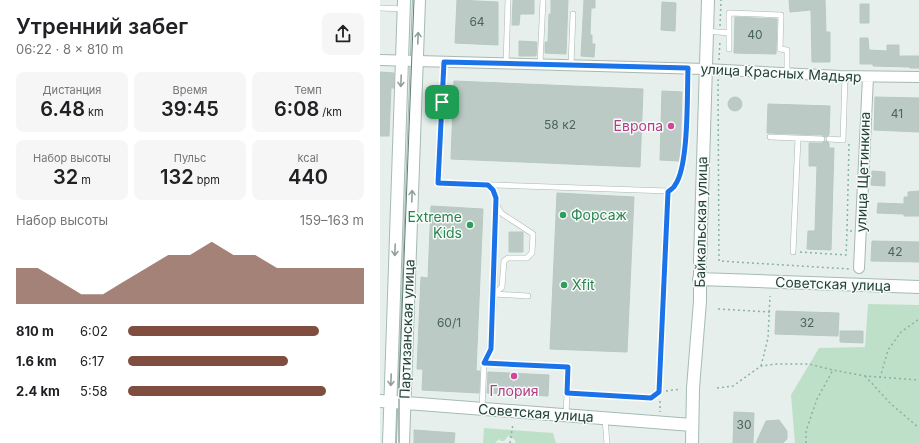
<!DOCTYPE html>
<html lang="ru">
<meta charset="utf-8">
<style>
body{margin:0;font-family:Inter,sans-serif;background:#f6f6f6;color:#202124;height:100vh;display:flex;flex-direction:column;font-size:15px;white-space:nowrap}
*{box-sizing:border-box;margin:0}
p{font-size:13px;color:#757577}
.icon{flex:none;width:22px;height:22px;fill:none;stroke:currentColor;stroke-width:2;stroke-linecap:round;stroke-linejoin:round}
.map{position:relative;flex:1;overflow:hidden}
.side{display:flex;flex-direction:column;background:#fff;width:380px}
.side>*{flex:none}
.pin{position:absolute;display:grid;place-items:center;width:34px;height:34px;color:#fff;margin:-17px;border-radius:8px;box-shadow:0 2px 6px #0006}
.round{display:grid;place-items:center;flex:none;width:42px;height:42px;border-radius:8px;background:#f6f6f6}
.summary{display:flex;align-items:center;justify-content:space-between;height:68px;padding:0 16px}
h1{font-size:22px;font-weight:600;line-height:30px}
.stats{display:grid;grid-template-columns:repeat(3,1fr);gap:6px;height:68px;padding:4px 16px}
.stats div{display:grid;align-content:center;border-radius:8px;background:#f6f6f6;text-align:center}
.stats b{font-size:20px;font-weight:600}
.stats small{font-size:11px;font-weight:400}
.stats p{font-size:11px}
.chart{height:112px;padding:8px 16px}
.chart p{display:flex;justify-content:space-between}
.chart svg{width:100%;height:72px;margin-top:4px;fill:#7f4e3f;opacity:.7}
ul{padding:0 16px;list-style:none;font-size:13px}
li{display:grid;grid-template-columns:64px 48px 1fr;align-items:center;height:30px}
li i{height:10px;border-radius:5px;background:#7f4e3f}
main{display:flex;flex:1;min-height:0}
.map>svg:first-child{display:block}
</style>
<main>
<section class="side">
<div class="summary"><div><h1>Утренний забег</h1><p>06:22 · 8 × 810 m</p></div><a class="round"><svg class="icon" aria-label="share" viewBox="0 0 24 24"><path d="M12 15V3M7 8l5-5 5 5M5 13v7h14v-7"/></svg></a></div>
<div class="stats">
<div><p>Дистанция</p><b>6.48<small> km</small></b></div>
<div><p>Время</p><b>39:45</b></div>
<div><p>Темп</p><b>6:08<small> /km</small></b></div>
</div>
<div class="stats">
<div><p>Набор высоты</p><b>32<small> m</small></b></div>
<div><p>Пульс</p><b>132<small> bpm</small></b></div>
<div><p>kcal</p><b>440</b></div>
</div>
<div class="chart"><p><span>Набор высоты</span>159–163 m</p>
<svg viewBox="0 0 160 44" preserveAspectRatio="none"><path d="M0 44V22L10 22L20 30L30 38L40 38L50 30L60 22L70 14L80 14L90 6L100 14L110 14L120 22L130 22L140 22L150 22L160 22V44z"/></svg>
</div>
<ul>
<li><b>810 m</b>6:02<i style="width:81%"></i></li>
<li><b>1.6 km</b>6:17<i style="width:68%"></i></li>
<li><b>2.4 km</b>5:58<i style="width:84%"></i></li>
</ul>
</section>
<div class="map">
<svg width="539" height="443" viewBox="0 0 539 443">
<rect width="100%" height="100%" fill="#e6efeb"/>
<path fill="#bfe0c8" d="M 488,304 L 539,305 L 539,443 L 415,443 L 411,395 L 439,348 L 485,347 Z
M 104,428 L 173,433 L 176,443 L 136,443 L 134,439 L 128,436 L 124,441 L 121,441 L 119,439 L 115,443 L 103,443 Z"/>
<path fill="#bbcac4" stroke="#b8c9c2" d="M 77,0 L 118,2 L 118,45 L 75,43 Z
M 133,0 L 154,0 L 154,14 L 140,14 L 139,25 L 132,25 Z
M 171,0 L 188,0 L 186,54 L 165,53 L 165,42 L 168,42 L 169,14 L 171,14 Z
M 204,0 L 215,0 L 215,8 L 211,8 L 210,35 L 212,35 L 212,44 L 215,44 L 214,57 L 201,56 Z
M 409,0 L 445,0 L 446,32 L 450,32 L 450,62 L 432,62 L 431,10 L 410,12 Z
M 282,2 L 296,3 L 295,31 L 281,30 Z
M 480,4 L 489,4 L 489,23 L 480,23 Z
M 355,17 L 397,19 L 396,54 L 354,53 Z
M 480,38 L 488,38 L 489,50 L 507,51 L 507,45 L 519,45 L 519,56 L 539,56 L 539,68 L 530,68 L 530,67 L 493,66 L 493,64 L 480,64 Z
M 139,41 L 157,42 L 156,56 L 139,56 Z
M 0,72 L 14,73 L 14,88 L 11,88 L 9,136 L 0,136 Z
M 74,81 L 263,89 L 260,167 L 71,159 Z
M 282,91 L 302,92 L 300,161 L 280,160 Z
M348 104a7 7 0 1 1 14 0a7 7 0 1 1-14 0Z
M 495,97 L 539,98 L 539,132 L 494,130 Z
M 388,104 L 450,106 L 449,135 L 445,137 L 442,135 L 387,133 Z
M 446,141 L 449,143 L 449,148 L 454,148 L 451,250 L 427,249 L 428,231 L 435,231 L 437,166 L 429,166 L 429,143 L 442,143 Z
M 492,171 L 505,172 L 505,186 L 491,185 Z
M 539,191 L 539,216 L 524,216 L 524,214 L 497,213 L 498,203 L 524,204 L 524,197 L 528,197 L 528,192 Z
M 177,193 L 254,197 L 247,352 L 170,349 Z
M 51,206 L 103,209 L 96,371 L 100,371 L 99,393 L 42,390 L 43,369 L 37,369 L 41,277 L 48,278 Z
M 129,232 L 143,232 L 143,252 L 129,252 Z
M 492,241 L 539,242 L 539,262 L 491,261 Z
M 396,311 L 459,313 L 458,336 L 395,334 Z
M 460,331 L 483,331 L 483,343 L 460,342 Z
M 108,372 L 169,375 L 168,396 L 107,393 Z
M 354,412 L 374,413 L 373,443 L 353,443 Z
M 399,420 L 407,431 L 407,439 L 403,443 L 376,443 L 386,421 Z
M 34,430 L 75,433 L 74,443 L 34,443 Z"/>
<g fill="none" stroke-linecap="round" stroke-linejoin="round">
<g stroke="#a8b8b2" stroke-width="6">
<path id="lane" d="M 0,8 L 24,9
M 326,31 L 349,33
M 349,49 L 349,13 L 401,15 L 400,49 L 407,50 L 407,73
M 64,62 L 58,183 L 288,191 L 279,392 L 271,398 L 187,393 L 186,415
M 126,64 L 128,0
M 160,64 L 163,0
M 191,65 L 193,14
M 390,137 L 442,139
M 449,139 L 463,140 L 465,76
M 305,151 L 308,68
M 413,252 L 418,138
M 114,294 L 122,287 L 124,261 L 128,258 L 147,258 L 152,253 L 153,234 L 121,213 L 116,204
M 114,294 L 148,296
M 104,363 L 188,367 L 187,393
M 102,409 L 104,363 L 111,349 L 114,294 L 116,198 L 113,191 L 108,185
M 225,419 L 227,443"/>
</g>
<g stroke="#a8b8b2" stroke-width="12">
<path id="street" d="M 0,60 L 325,69 L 460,76 L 539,77
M 479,268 L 488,77"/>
</g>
<g stroke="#a4bbb3" stroke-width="14">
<path id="secondary" d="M 319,279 L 539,287
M 0,401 L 312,425
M 9,443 L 24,0
M 23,443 L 39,0
M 312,443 L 313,388 L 320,301 L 320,261 L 328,0"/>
</g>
<path stroke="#86b3a5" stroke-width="1.5" stroke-dasharray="2 3" stroke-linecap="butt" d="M 340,26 L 341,0
M 339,60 L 340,40
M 339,80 L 338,80 L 339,261 L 470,269
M 469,144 L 467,231 L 472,231
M 294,186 L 301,173 L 304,158
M 420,252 L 466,255 L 467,231
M 338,309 L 390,312
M 381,366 L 388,338 L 390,296
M 485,376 L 511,404 L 539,428
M 500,378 L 508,350 L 521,332 L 539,319
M 337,388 L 353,386 L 381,366 L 397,364 L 429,364 L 453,370 L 485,376 L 539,380
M 286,391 L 301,389
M 280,401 L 280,412
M 130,443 L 133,424
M 426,443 L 426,431 L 437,399 L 453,370"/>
<use href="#lane" stroke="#fff" stroke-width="5"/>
<use href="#street" stroke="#fff" stroke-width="10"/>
<use href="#secondary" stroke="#fff" stroke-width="12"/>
<path stroke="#5f7d75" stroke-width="1" d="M 19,443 L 19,389 L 34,0"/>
</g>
<defs><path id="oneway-shaft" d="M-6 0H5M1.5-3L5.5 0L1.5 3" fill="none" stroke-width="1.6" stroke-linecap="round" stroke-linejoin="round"/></defs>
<g stroke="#92a09c">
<use href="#oneway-shaft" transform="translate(38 38) rotate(-88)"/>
<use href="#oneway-shaft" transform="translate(21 81) rotate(92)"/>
<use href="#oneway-shaft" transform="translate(32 196) rotate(-88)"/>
<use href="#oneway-shaft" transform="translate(15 250) rotate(92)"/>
<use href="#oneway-shaft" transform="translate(11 380) rotate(92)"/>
</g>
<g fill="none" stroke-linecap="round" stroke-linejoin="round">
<g stroke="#fff" stroke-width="8">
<path id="route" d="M 64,62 L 308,68 C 307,93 309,167 295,185 C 294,188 290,190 288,192 L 279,392 L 271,398 L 187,393 L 188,367 L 104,363 L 111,349 L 116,198 L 113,190 L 108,185 L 58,183 Z"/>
</g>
<use href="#route" stroke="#1a73e8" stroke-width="5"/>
</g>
<g fill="#d1479c" stroke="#f7fbf9" stroke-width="1.5">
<circle cx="291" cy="126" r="4"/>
<circle cx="134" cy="376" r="4"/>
</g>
<g fill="#2e9e5b" stroke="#f7fbf9" stroke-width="1.5">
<circle cx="183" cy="215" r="4"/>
<circle cx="90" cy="225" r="4"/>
<circle cx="184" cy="285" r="4"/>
</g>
<g text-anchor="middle" stroke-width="3" stroke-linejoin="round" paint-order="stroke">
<g font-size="12" fill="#4a645c">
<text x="97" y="26">64</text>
<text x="375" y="39">40</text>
<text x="517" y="118">41</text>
<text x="180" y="129">58 к2</text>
<text x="515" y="256">42</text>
<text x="69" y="327">60/1</text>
<text x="427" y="327">32</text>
<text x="364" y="429">30</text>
</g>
<g font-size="14" fill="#24423a" stroke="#f7fbf9">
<text transform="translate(401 73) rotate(3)" y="5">улица Красных Мадьяр</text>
<text transform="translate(483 172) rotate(-88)" y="5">улица Щетинкина</text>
<text transform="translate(321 222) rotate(-89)" y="5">Байкальская улица</text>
<text transform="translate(453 284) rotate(2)" y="5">Советская улица</text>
<text transform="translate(27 329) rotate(-88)" y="5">Партизанская улица</text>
<text transform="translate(156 413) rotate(4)" y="5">Советская улица</text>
</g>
<g font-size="14" fill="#b23c85" stroke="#f7fbf9" text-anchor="end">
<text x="283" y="131">Европа</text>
<text x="134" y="396" text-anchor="middle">Глория</text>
</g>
<g font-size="14" fill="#27864d" stroke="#f7fbf9" text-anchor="start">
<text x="191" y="220">Форсаж</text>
<text x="82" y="222" text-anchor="end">Extreme<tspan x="82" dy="16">Kids</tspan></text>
<text x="192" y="290">Xfit</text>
</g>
</g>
</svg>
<div class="pin" style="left:62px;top:102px;background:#1e9e55"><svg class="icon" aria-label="arrive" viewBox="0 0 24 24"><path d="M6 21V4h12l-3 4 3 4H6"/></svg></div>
</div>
</main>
